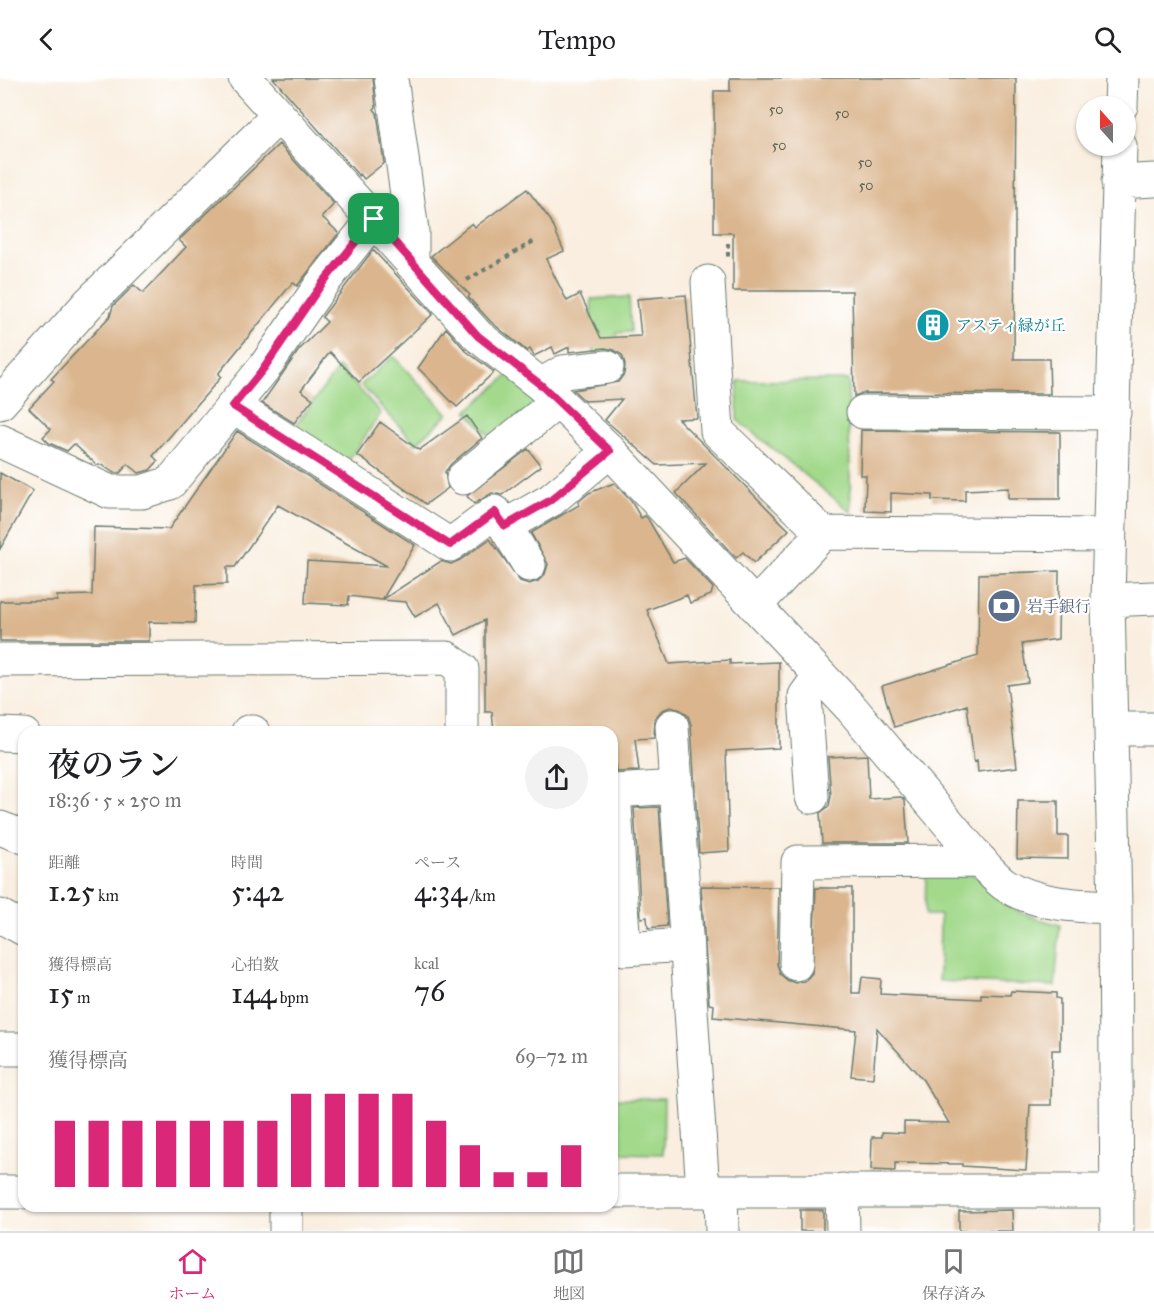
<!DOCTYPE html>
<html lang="ja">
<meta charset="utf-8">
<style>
body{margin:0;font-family:"IM FELL Great Primer","Noto Serif JP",serif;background:#f2f2f2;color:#202124;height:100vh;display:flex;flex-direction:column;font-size:22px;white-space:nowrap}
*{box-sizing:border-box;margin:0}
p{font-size:20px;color:#757577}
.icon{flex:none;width:33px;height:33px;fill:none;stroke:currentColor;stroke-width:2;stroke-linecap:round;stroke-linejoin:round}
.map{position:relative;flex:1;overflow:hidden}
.side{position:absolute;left:18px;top:648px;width:600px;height:486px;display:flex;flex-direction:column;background:#fff;border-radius:18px;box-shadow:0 2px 4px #0004}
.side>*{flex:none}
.needle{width:39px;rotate:339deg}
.fabs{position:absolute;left:1076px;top:18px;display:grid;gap:12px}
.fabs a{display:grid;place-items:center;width:60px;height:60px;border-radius:50%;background:#fff;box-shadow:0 2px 4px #0004;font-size:30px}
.pin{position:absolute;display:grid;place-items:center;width:51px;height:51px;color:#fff;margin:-26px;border-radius:12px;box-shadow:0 3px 9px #0006}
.round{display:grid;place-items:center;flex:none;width:63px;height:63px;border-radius:32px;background:#f2f2f2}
.headline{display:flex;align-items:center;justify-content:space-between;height:102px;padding:0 30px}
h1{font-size:33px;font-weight:600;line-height:45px}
.metrics{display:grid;grid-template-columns:repeat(3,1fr);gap:9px;height:102px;padding:6px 30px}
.metrics div{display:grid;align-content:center}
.metrics b{font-size:30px;font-weight:600}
.metrics small{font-size:16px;font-weight:400}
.metrics p{font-size:16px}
.chart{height:168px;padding:12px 30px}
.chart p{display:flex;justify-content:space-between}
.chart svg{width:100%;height:108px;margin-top:6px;stroke:#db2777;stroke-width:6}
header{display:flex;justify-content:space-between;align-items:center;height:78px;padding:0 30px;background:#fff;font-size:27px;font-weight:600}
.dock{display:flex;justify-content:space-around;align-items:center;height:84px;border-top:2px solid #e0e0e0;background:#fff;font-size:16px;color:#757577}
.dock a{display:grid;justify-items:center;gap:3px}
.dock .current{color:#db2777}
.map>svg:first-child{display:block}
</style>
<header><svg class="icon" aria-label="back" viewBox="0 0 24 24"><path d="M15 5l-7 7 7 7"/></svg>Tempo<svg class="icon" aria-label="search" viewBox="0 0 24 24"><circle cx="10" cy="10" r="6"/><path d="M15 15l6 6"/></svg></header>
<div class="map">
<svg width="1154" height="1153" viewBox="0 0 1154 1153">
<rect width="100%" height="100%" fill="#fff"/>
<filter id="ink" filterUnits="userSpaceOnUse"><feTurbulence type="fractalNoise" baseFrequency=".0167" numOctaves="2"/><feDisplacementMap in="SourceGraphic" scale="12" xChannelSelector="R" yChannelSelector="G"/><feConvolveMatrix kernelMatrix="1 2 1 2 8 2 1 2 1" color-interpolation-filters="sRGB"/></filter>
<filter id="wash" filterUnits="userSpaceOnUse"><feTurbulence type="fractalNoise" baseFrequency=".008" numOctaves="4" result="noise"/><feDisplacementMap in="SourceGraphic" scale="24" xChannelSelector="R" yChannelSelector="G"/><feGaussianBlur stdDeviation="1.35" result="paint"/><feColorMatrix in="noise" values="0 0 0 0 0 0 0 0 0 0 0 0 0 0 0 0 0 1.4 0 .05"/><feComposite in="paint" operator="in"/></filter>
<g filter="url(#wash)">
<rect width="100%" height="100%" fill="#f9eedf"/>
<path fill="#a2d98b" stroke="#608b60" stroke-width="1.5" d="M 629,219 L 631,254 L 617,255 L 618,274 L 594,276 L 591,221 Z
M 393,278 L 448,336 L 416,366 L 361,307 Z
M 339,289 L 381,335 L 345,388 L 292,352 Z
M 513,293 L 541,325 L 495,365 L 467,333 Z
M 848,302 L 851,434 L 737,342 L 738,303 Z
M 926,795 L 976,797 C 1004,833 1018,835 1060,847 L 1055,908 L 939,903 L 940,837 L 925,837 Z
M 612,997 L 613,1021 L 664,1021 L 663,1076 L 612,1075 Z"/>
<g id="blocks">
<path fill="#dab58d" d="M 273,0 L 373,0 L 376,29 L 374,31 L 377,35 L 384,85 L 364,101 L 360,96 L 359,98 Z
M 730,0 L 1016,0 L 1014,281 L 1049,281 L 1050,316 L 863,315 L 854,318 L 852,213 L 733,213 L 733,155 L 714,155 L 714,13 L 730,13 Z
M 279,66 L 334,126 L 322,139 L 339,155 L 297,208 L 293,204 L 218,296 L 221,299 L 153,378 L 158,383 L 150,392 L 139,395 L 128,386 L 120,395 L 114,395 L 102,387 L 97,387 L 74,366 L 67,373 L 49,365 L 43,359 L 51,351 L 29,330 L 54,303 L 51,301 L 110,238 L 113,228 L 134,207 L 143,215 L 186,169 L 179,162 Z
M 527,111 L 551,143 L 564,173 L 546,181 L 567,223 L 580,216 L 601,260 L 641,258 L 637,221 L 686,217 L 697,340 L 678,341 L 789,452 L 754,485 L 743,474 L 736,480 L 676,415 L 706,385 L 657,387 L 605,342 L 622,321 L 585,323 L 573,312 L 618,304 L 624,296 L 625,286 L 622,277 L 614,272 L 605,270 L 569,274 L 569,269 L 555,276 L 552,269 L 534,278 L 530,271 L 527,273 L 491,244 L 468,219 L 470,217 L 431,178 L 472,145 L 475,149 Z
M 373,172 L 433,236 L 359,304 L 330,274 L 301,312 L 313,321 L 294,345 L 262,325 L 299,272 L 327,244 L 322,239 Z
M 446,250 L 466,273 L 494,294 L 457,329 L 418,290 Z
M 467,338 L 482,360 L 451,386 L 445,394 L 448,410 L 426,426 L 357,377 L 380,344 L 419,372 Z
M 861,352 L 1060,354 L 1060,421 L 1008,421 L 1008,410 L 965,412 L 965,423 L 932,422 L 932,417 L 891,415 L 891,434 L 865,433 L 866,397 L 860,397 Z
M 237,353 L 415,467 L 382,522 L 349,518 L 348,527 L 305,525 L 307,483 L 387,488 L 278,427 L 235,489 L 227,489 L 227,506 L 196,507 L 195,545 L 149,544 L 149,563 L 0,563 L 0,523 L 57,523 L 57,518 L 92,517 L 94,449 L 169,451 Z
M 528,371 L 541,388 L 502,417 L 492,415 L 474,426 L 467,418 Z
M 0,395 L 33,413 L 0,471 Z
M 614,405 L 631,423 L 641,440 L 645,438 L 648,441 L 673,484 L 685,480 L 713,510 L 711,517 L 690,525 L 687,517 L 647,532 L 669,586 L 730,582 L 730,586 L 779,584 L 779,670 L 726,673 L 729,773 L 699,775 L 691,647 L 688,638 L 681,632 L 671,629 L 662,632 L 655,640 L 654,660 L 635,661 L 639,693 L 616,694 L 612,654 L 494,654 L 492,634 L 485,634 L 485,542 L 456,557 L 439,525 L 415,539 L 406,524 L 382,522 L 441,483 L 451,486 L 460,482 L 490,461 L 520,503 L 529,506 L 538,503 L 545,496 L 548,486 L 531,455 L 579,427 L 578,424 L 589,415 Z
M 1059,493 L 1058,561 L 1022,566 L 1028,604 L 1007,607 L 1017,689 L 978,694 L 977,683 L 974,684 L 967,627 L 894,649 L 882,608 L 978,578 L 979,496 Z
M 867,677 L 869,721 L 901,719 L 905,722 L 908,765 L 822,765 L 820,735 L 829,728 L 831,718 L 828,679 Z
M 1018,723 L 1058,723 L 1058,758 L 1068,758 L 1068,781 L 1017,780 Z
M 659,729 L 667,848 L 648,850 L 647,839 L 641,840 L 634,730 Z
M 701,808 L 779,809 L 777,886 L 780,896 L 787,902 L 795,905 L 805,903 L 812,895 L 816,810 L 852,810 L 852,915 L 860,915 L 862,899 L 881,901 L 880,916 L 981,921 L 981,916 L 1010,917 L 1011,913 L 1056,915 L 1056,920 L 1060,921 L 1060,972 L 1052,972 L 1051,1027 L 1030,1027 L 1026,1092 L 962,1088 L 962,1086 L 895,1085 L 895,1093 L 871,1092 L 872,1059 L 882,1059 L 882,1054 L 904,1055 L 904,1044 L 949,1045 L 923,1002 L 877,950 L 873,1000 L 851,998 L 856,952 L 713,939 L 714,927 L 709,926 Z
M 800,1132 L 823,1132 L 823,1153 L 800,1153 Z
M 1012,1132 L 1013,1153 L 959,1153 L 959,1133 Z"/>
</g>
</g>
<g filter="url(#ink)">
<use href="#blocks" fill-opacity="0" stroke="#6b7b70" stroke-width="1.5"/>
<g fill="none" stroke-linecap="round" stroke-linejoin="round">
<g stroke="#6b7b70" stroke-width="35">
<path id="minor" d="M 245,0 L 478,258 L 541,307 L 610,373 L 852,631 L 983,786 C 990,793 997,801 1004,806 C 1035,827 1080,828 1115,829
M 391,0 L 412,153 L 412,186
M 1121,28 L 1122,0
M 1118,104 L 1154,102
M 708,204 L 717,353 L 823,455
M 541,307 L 563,294 L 607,289
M 0,325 L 89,225 L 278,38
M 233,328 L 450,467 L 495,434 L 505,448 L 551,422 L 610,373
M 863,334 L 1114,335
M 0,363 L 110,414 L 142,414 L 170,405 L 264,290 L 321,207 L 374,141
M 463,400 L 558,323
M 505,448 L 529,487
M 1108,522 L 1154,520
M 755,528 L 823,455 L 1109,457
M 0,582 L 447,580 L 462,591 L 462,654
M 672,648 L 703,1113
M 1111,651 L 1154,651
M 248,654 L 253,654
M 0,656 L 24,657
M 676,709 L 614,713 L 624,871 L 686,867
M 812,719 L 805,618 L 820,597
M 0,750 L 24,759
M 0,838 L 24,851
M 796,886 L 798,784 L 981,783
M 0,971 L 24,971
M 842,1112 L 843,1153
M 612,1113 L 1117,1113
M 721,1113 L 722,1153
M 0,1114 L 24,1114
M 286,1128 L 286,1153
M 1117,1153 L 1115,829 L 1108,522 L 1120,68"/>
</g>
<path stroke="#6b7b70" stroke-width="4" stroke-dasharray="4.5 4.5" stroke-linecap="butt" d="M 728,165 L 728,182
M 467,202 L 536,162"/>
<use href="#minor" stroke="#fff" stroke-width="33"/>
</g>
</g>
<g fill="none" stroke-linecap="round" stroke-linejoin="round" filter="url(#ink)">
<g stroke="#fff" stroke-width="12">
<path id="route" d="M 374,141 L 478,258 L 541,307 L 610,373 L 551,422 L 505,448 L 495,434 L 450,467 L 233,328 L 264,290 L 321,207 Z"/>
</g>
<use href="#route" stroke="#db2777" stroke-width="8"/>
</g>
<defs>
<g id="building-disc" transform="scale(1.725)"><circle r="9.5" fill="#0f9aa8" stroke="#fff"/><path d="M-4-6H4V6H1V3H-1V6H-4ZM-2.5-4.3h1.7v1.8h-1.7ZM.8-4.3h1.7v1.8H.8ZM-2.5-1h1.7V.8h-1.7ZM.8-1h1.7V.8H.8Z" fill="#fff"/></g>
<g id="bank-disc" transform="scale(1.725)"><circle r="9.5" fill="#5c6f8a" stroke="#fff"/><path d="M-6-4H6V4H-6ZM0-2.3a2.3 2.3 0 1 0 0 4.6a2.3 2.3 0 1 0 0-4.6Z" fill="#fff"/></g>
</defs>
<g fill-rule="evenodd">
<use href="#building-disc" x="933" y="247"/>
<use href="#bank-disc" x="1004" y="528"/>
</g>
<g text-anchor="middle" stroke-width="4.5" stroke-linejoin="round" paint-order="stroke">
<g font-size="14" fill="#4e5b4a">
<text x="776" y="36">50</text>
<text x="842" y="40">50</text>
<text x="779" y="72">50</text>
<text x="865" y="89">50</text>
<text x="866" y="112">50</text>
</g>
<g font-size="16" fill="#0d838f" stroke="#fff" text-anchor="start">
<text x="956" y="253">アスティ緑が丘</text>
</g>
<g font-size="16" fill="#4e5e75" stroke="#fff" text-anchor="start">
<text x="1027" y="534">岩手銀行</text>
</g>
</g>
</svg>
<div class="fabs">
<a><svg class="needle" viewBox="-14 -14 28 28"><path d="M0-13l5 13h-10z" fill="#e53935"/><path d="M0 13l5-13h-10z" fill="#757577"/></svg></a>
</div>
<div class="pin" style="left:374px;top:141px;background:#1e9e55"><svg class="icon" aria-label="arrive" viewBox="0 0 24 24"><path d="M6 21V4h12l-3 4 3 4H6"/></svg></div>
<section class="side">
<div class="headline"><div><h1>夜のラン</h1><p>18:36 · 5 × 250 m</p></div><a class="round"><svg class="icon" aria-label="share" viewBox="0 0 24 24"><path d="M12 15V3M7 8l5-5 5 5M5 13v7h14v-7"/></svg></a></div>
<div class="metrics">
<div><p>距離</p><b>1.25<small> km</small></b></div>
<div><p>時間</p><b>5:42</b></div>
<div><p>ペース</p><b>4:34<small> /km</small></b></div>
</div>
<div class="metrics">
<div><p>獲得標高</p><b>15<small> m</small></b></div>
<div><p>心拍数</p><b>144<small> bpm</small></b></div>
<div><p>kcal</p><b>76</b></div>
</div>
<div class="chart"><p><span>獲得標高</span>69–72 m</p>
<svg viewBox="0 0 160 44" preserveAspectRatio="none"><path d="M5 44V17M15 44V17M25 44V17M35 44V17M45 44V17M55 44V17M65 44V17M75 44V6M85 44V6M95 44V6M105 44V6M115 44V17M125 44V27M135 44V38M145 44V38M155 44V27"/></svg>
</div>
</section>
</div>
<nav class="dock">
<a class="current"><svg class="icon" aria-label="home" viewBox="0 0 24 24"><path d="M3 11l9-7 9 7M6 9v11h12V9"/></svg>ホーム</a>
<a><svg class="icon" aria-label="map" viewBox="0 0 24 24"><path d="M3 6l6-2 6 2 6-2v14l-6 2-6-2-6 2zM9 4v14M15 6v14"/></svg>地図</a>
<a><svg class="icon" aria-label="saved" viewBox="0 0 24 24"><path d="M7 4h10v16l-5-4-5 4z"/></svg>保存済み</a>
</nav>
